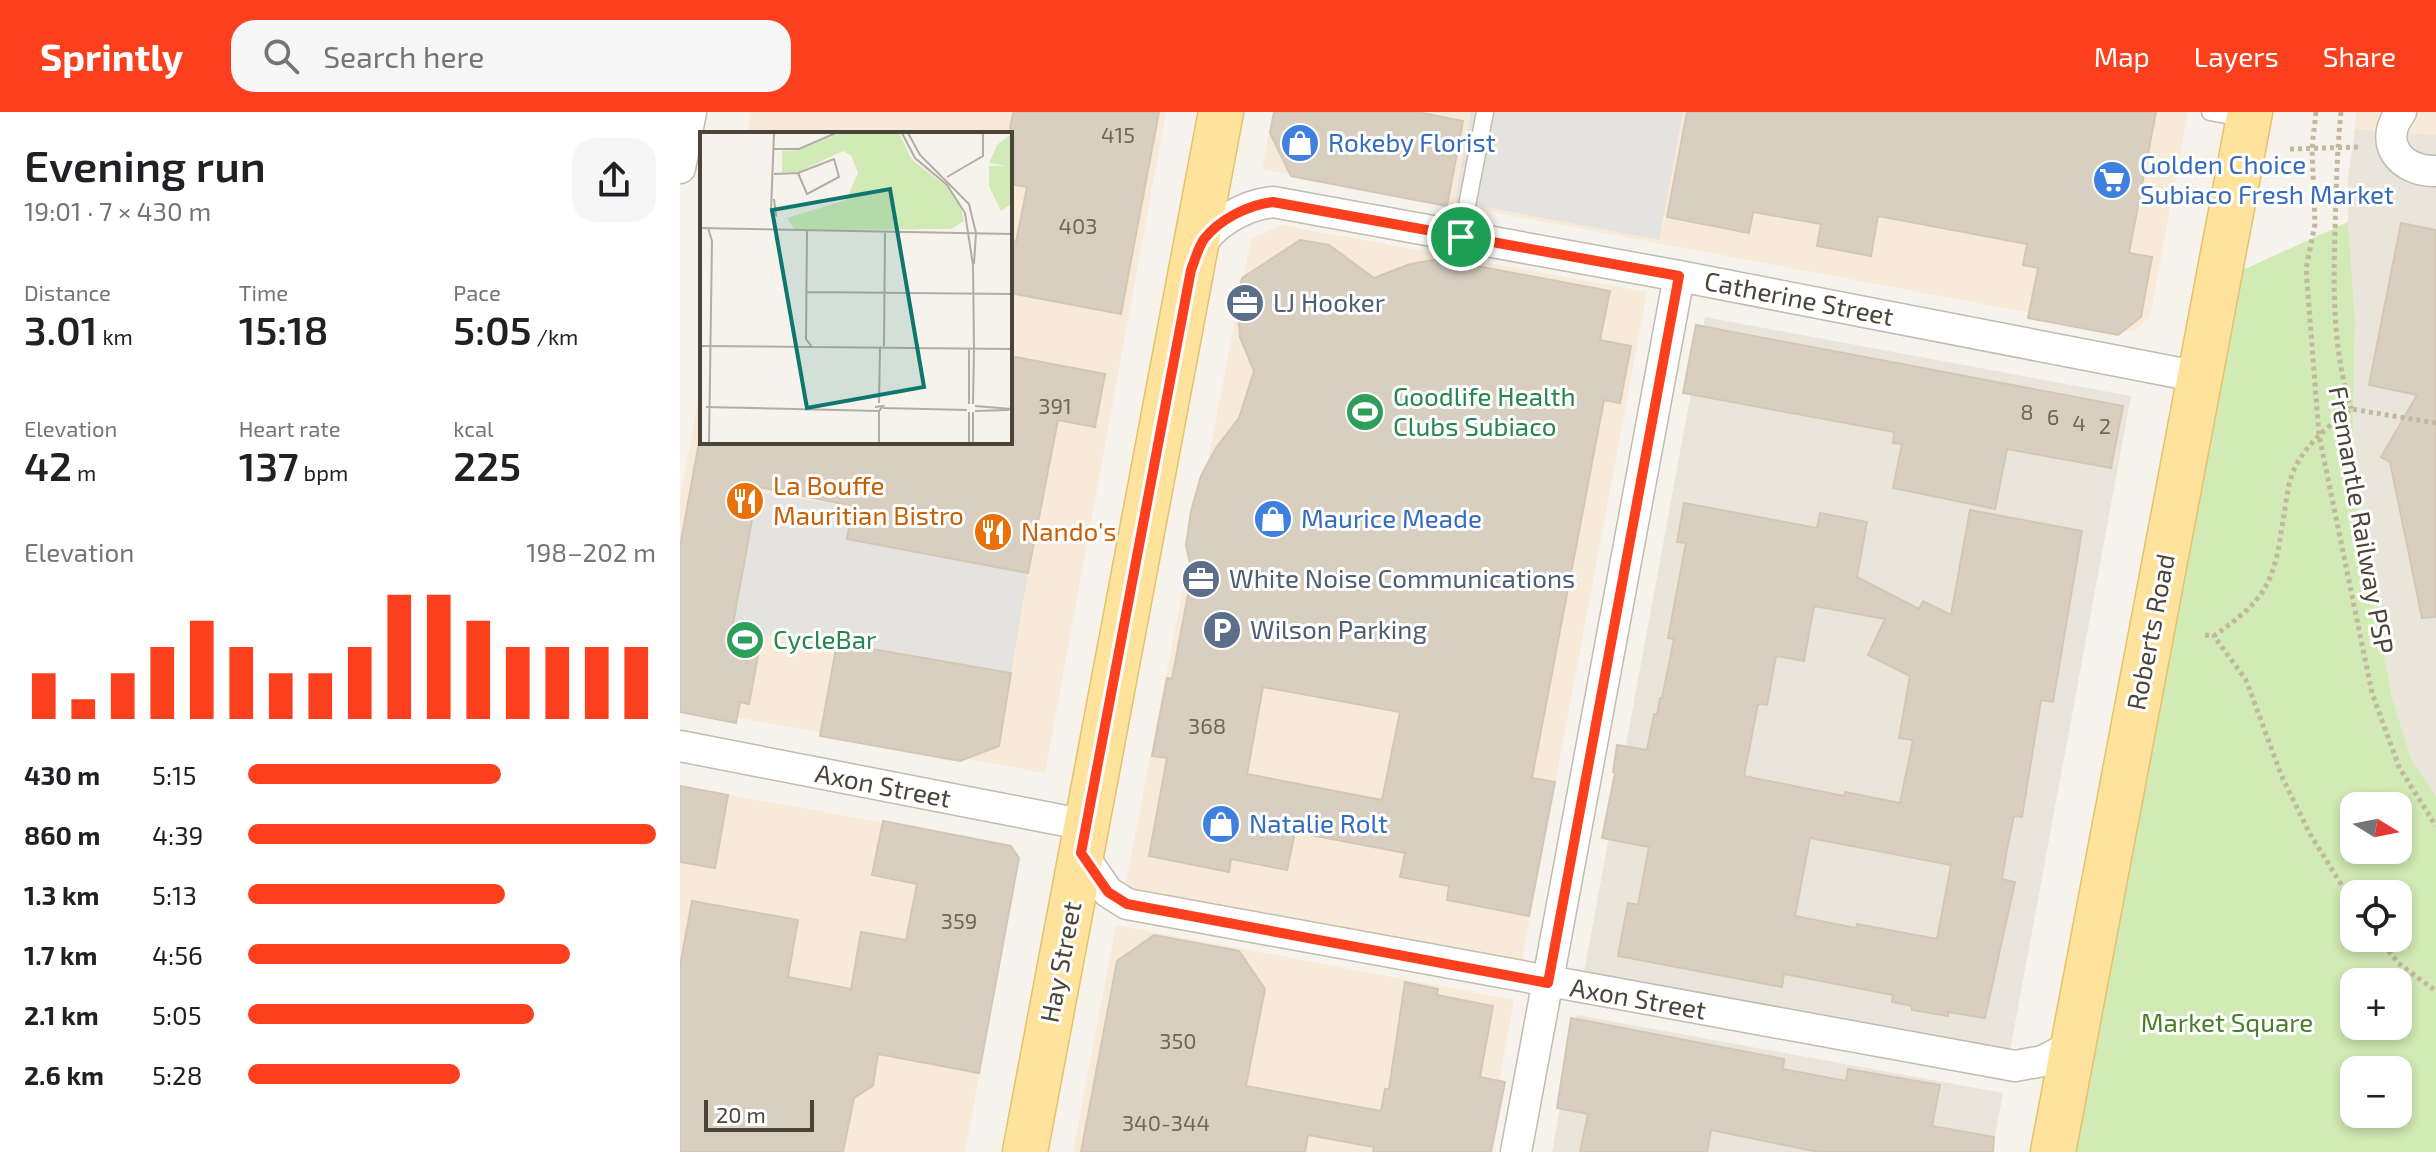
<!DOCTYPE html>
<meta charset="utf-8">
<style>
body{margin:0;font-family:"Exo 2",sans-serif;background:#f6f6f6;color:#202124;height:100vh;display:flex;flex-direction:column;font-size:30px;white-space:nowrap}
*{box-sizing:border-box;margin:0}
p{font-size:26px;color:#757577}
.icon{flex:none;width:44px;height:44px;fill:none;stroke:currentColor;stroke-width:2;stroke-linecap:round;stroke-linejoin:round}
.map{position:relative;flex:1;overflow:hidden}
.panel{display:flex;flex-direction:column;background:#fff;width:680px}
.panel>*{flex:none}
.needle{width:52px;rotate:100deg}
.controls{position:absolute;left:1660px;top:680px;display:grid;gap:16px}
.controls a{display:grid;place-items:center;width:72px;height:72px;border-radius:16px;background:#fff;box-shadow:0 4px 12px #0003;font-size:40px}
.scale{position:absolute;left:24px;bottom:20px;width:110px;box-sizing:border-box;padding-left:8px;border:4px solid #4b4439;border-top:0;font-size:22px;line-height:28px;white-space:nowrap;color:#4b4439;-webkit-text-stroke:6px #fff;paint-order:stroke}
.pin{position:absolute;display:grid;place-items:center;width:68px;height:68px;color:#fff;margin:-34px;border:4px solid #fff;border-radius:50%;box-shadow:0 2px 8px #0007}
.round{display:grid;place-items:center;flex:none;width:84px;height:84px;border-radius:24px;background:#f6f6f6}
.overview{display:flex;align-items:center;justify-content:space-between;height:136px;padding:0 24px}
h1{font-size:44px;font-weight:600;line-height:60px}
.figures{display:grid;grid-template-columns:repeat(3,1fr);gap:12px;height:136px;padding:8px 24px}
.figures div{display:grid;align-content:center}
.figures b{font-size:40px;font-weight:600}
.figures small{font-size:22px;font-weight:400}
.figures p{font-size:22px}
.chart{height:224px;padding:16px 24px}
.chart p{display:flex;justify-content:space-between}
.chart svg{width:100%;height:144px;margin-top:8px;stroke:#fc3f1d;stroke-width:6}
ul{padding:0 24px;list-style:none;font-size:26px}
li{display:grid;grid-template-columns:128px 96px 1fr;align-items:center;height:60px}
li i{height:20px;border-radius:10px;background:#fc3f1d}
header{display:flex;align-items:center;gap:48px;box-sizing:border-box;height:112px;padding:0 40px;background:#fc3f1d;color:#fff}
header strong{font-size:38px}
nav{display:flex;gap:44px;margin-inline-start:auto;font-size:28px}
.search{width:560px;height:72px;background:#f6f6f6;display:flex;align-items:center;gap:20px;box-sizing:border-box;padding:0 28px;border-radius:24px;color:#757577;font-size:30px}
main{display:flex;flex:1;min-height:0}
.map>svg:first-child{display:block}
</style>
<header>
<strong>Sprintly</strong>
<div class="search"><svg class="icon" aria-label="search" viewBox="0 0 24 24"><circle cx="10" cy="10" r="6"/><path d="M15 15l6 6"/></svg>Search here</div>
<nav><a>Map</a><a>Layers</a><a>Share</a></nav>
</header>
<main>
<section class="panel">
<div class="overview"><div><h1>Evening run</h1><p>19:01 · 7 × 430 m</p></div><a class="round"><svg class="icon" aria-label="share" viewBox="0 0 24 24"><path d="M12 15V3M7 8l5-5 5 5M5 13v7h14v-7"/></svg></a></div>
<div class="figures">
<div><p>Distance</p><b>3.01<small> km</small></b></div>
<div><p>Time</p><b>15:18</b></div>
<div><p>Pace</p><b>5:05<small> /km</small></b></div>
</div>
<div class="figures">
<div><p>Elevation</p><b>42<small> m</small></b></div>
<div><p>Heart rate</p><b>137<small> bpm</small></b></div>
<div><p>kcal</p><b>225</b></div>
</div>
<div class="chart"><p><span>Elevation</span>198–202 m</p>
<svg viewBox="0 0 160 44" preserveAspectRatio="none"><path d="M5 44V30M15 44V38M25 44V30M35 44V22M45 44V14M55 44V22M65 44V30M75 44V30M85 44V22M95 44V6M105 44V6M115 44V14M125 44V22M135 44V22M145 44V22M155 44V22"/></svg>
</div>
<ul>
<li><b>430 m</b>5:15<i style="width:62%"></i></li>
<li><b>860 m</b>4:39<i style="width:100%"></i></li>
<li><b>1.3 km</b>5:13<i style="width:63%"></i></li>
<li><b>1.7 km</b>4:56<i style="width:79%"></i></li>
<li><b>2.1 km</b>5:05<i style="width:70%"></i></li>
<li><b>2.6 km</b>5:28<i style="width:52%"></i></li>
</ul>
</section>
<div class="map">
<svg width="1756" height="1040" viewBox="0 0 1756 1040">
<rect width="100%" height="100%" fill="#f6f3ec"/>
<path fill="#eae5da" d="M 1675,17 L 1756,23 L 1756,684 L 1732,649 L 1712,586 L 1672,370 L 1675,208 L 1668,110 L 1668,66 Z
M 1025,205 L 1451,284 L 1330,939 L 904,860 Z
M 897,903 L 1323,981 L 1312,1040 L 872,1040 Z"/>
<path fill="#f7ead8" d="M 71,0 L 486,0 L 365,661 L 0,595 L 0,388 L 22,267 L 22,330 L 330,330 L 330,22 L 67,22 Z
M 593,0 L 1508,0 L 1470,205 L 1453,220 L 582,57 Z
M 1676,0 L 1756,0 L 1756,23 L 1675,17 Z
M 601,113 L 967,180 L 842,849 L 445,775 L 571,127 Z
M 0,674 L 331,734 L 339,746 L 285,1040 L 0,1040 Z
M 436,813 L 834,888 L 806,1040 L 393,1040 Z"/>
<path fill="#d2eab5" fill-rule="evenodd" d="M 1668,110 L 1675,208 L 1672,370 L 1712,586 L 1732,649 L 1756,684 L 1756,1040 L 1392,1040 L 1554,162 ZM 1674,694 L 1718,694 L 1718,738 L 1674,738 ZM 1674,782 L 1718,782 L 1718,826 L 1674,826 ZM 1674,870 L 1718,870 L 1718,914 L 1674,914 ZM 1674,958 L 1718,958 L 1718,1002 L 1674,1002 Z"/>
<path fill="#e5e3e0" d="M 791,0 L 1003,0 L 979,128 L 775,89 Z
M 78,380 L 173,395 L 167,427 L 348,461 L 331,561 L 157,531 L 149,534 L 52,517 Z"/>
<path fill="#d8cfc1" stroke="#d3c7b4" stroke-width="2" fill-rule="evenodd" d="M 333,0 L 479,0 L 441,202 L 330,181 L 330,129 L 336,130 L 347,75 L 330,72 L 330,17 Z
M 594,0 L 737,0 L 783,9 L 767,94 L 611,64 L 590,21 Z
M 1007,0 L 1476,0 L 1449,141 L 1472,145 L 1461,205 L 1438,223 L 1348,206 L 1358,156 L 1343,153 L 1347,132 L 1198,104 L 1191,144 L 1137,134 L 1141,112 L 1073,100 L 1069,121 L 987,105 Z
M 1721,111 L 1756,118 L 1756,505 L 1742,506 L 1710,350 L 1701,345 L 1737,283 L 1689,273 Z
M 620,128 L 649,133 L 694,166 L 730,152 L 760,147 L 930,179 L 920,228 L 951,234 L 940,291 L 924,288 L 852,666 L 875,670 L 849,804 L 767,788 L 769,774 L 720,765 L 725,741 L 615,720 L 607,758 L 551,747 L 549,760 L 469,744 L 487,646 L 472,644 L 487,566 L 492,567 L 512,462 L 506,433 L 511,399 L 521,364 L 536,336 L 559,306 L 574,259 L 560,225 L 557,188 L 562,166 ZM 583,575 L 720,600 L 702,688 L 567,662 Z
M 1016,213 L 1443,294 L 1431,356 L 1327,337 L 1315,397 L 1213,376 L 1222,332 L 1213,331 L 1214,320 L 1003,281 Z
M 330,244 L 425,262 L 415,315 L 378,308 L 348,461 L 167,427 L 173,394 L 78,375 L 52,517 L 82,523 L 69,592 L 60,590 L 56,611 L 0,600 L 0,435 L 19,330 L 330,330 Z
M 1004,391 L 1137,416 L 1140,401 L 1187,410 L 1177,465 L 1239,497 L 1243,489 L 1271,503 L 1290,398 L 1402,419 L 1373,590 L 1361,588 L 1342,705 L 1334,704 L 1327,737 L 1322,767 L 1335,770 L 1305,906 L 1268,900 L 1268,904 L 1232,898 L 1232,894 L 1212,890 L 1213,883 L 1104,862 L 1102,875 L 938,844 L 948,791 L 958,793 L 969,735 L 922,726 L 935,661 L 933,660 L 937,633 L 967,638 L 974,602 L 977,603 L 980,586 L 982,586 L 994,527 L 988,526 L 1006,431 L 997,430 ZM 1134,494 L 1205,507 L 1188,543 L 1230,564 L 1219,626 L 1233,628 L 1220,691 L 1165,680 L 1164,684 L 1064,664 L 1078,592 L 1087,593 L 1096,544 L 1124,549 ZM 1130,726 L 1271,753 L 1257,827 L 1177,812 L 1176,816 L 1115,804 Z
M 157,531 L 331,561 L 319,634 L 280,649 L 140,624 Z
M 0,674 L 48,683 L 35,756 L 0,750 Z
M 203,709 L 331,734 L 339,746 L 299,961 L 198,942 L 193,974 L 174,986 L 163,1040 L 0,1040 L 0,854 L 12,789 L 118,808 L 108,865 L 171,877 L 181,820 L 226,828 L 237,772 L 192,763 Z
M 474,823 L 559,839 L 585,877 L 566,974 L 701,999 L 705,977 L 709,977 L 725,870 L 758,877 L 757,883 L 813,894 L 800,965 L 825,970 L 811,1040 L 693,1040 L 694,1035 L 628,1023 L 625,1040 L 401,1040 L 437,849 Z
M 891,906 L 1104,947 L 1103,957 L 1166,969 L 1168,957 L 1260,973 L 1252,1014 L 1314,1025 L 1313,1040 L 1138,1040 L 1031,1018 L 1027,1040 L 900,1040 L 908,1002 L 877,996 Z"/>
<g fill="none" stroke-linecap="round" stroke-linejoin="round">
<g stroke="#c2bbae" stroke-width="19">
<path id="lane" d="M 1530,0 L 1567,7
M 781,125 L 805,0"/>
</g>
<g stroke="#c2bbae" stroke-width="33">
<path id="street" d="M 1721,0 C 1697,31 1721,60 1756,59
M 0,56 L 11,0
M 517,141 C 528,113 564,93 593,90 L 999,164 L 1520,265
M 0,634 L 406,713
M 401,741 L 428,780 L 447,792 L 1335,954 L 1363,949 L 1393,933
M 836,1040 L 999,164"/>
</g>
<g stroke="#e6c16a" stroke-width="47">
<path id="primary" d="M 345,1040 L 541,0
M 1373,1040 L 1570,0"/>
</g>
<path stroke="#c4b79f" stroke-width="5" stroke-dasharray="4 4" stroke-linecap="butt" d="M 1636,0 L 1632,36 L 1635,112 L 1626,157 L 1639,323 L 1692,581 L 1719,655 L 1756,714
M 1661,0 C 1657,39 1656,79 1655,118 C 1653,180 1653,238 1671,297
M 1610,37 L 1679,35
M 1525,523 L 1534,524
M 1674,793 L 1630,722 L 1602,665 L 1566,568 L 1534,524 C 1587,486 1594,472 1603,408 C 1606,393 1607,375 1613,360 C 1625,332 1648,315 1671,297 L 1756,311
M 1699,826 L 1718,851 L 1756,879"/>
<use href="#lane" stroke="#fff" stroke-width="16"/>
<use href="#street" stroke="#fff" stroke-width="30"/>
<use href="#primary" stroke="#ffe39c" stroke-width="44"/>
</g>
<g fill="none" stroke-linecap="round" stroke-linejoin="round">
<g stroke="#fff" stroke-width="16">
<path id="route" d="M 593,90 L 999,164 L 868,871 L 447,792 L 428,780 L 401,741 L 511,158 C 515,148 518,136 524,127 C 540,107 568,93 593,90 Z"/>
</g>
<use href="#route" stroke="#fc3f1d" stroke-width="10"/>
</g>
<defs>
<g id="shop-disc" transform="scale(2)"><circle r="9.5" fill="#3f7fe0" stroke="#fff"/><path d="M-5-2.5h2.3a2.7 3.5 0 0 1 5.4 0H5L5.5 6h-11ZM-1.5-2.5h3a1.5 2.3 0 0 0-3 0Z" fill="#fff"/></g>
<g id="supermarket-disc" transform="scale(2)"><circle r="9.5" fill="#3f7fe0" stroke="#fff"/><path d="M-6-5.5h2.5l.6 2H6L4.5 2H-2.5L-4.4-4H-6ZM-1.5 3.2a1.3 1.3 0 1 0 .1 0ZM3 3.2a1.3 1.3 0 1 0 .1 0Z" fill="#fff"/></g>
<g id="office-disc" transform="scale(2)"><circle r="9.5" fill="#5c6f8a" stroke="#fff"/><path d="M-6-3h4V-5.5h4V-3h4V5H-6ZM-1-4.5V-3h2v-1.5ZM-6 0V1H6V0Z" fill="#fff"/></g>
<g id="stadium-disc" transform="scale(2)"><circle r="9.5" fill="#2e9e5b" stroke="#fff"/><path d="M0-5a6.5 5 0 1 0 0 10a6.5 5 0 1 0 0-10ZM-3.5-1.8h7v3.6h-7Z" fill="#fff"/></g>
<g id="restaurant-disc" transform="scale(2)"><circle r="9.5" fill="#e8710a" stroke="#fff"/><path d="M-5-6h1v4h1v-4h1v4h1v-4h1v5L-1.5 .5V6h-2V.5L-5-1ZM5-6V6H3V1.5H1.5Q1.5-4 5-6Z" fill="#fff"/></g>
<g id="parking-disc" transform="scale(2)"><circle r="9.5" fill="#5c6f8a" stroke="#fff"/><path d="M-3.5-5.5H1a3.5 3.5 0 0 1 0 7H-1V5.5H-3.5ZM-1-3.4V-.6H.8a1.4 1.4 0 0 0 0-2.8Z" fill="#fff"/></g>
</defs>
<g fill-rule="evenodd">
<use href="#shop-disc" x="620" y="31"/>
<use href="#supermarket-disc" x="1432" y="68"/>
<use href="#office-disc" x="565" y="191"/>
<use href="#stadium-disc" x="685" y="300"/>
<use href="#restaurant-disc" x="65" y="389"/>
<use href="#shop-disc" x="593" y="407"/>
<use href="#restaurant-disc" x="313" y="420"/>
<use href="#office-disc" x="521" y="467"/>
<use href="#parking-disc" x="542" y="518"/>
<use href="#stadium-disc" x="65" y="528"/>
<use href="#shop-disc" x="541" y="712"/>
</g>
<g text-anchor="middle" stroke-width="6" stroke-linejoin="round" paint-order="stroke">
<g font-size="22" fill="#6e675b">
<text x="438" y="31">415</text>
<text x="398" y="122">403</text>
<text x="375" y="302">391</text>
<text x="1347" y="308">8</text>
<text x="1373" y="313">6</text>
<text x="1399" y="319">4</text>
<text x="1425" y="322">2</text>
<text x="527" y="622">368</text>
<text x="279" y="817">359</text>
<text x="498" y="937">350</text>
<text x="486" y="1019">340-344</text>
</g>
<g font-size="26" fill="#366cbe" stroke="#fff" text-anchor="start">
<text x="648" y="40">Rokeby Florist</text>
<text x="1460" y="62">Golden Choice<tspan x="1460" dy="30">Subiaco Fresh Market</tspan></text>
<text x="621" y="416">Maurice Meade</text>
<text x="569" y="721">Natalie Rolt</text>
</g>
<g font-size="26" fill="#4b4439" stroke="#fff">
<text transform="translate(1119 187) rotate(11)" y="9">Catherine Street</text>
<text transform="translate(1681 408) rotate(80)" y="9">Fremantle Railway PSP</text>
<text transform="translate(1471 520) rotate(-79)" y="9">Roberts Road</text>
<text transform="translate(203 674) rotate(11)" y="9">Axon Street</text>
<text transform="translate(381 850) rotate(-79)" y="9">Hay Street</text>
<text transform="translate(958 887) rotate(10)" y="9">Axon Street</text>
</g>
<g font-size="26" fill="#4e5e75" stroke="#fff" text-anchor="start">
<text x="593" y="200">LJ Hooker</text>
<text x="549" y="476">White Noise Communications</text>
<text x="570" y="527">Wilson Parking</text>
</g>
<g font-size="26" fill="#27864d" stroke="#fff" text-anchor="start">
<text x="713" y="294">Goodlife Health<tspan x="713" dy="30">Clubs Subiaco</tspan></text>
<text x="93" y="537">CycleBar</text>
</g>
<g font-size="26" fill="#c56008" stroke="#fff" text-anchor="start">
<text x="93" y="383">La Bouffe<tspan x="93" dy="30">Mauritian Bistro</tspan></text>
<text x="341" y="429">Nando's</text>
</g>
<g font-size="26" fill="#4a7f2a" stroke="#fff">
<text x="1547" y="920">Market Square</text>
</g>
</g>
<g transform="translate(20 20)">
<rect width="312" height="312" fill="#f6f3ec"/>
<path d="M 140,1 L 199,1 L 212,28 L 246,54 L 261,75 L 264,89 L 251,97 L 95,98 L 87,86 L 146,68 L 158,41 L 151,23 L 143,19 L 98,40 L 82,40 L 82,19 L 99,18 ZM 312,1 L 312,71 L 301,79 L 289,54 L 289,34 L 306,34 L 289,31 L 297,13 Z" fill="#d2eab5"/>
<path fill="none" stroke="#b2ada4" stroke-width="2" d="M 202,1 L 215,26 L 247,53 L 265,81 L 273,133 L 274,217M 208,1 L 220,23 L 269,72 L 276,101 L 274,132M 74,17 L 99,17 L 136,1M 74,42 L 98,41 L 134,27 L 139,45 L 107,62 L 98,41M 247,45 L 283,24 L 283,1M 74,67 L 76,83 L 71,79 L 74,1M 0,96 L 312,102M 8,96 L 12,109 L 9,311M 107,99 L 106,207 L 112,215M 106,160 L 312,162M 0,214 L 312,217M 184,214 L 185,101M 179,271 L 180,216M 269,272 L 269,217M 273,272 L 274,217M 275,274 L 312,277M 6,275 L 179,279 L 183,274 L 175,275M 183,276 L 267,278M 275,279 L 309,278M 179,311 L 179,279M 269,311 L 269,280M 273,311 L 273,280"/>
<path fill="#0f766e" fill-opacity="0.15" stroke="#0f766e" stroke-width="4" d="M 190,57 L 224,255 L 107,276 L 72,78 Z"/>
<rect width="312" height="312" fill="none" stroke="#4b4439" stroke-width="4"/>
</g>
</svg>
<div class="controls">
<a><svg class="needle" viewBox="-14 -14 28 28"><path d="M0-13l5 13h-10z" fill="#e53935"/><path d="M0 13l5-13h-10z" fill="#757577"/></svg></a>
<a><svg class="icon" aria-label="locate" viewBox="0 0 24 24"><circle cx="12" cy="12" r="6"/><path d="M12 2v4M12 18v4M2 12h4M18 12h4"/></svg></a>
<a>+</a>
<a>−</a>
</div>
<div class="scale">20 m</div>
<div class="pin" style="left:781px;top:125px;background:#1e9e55"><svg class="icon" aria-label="arrive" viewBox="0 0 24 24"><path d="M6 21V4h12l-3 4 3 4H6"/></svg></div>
</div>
</main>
